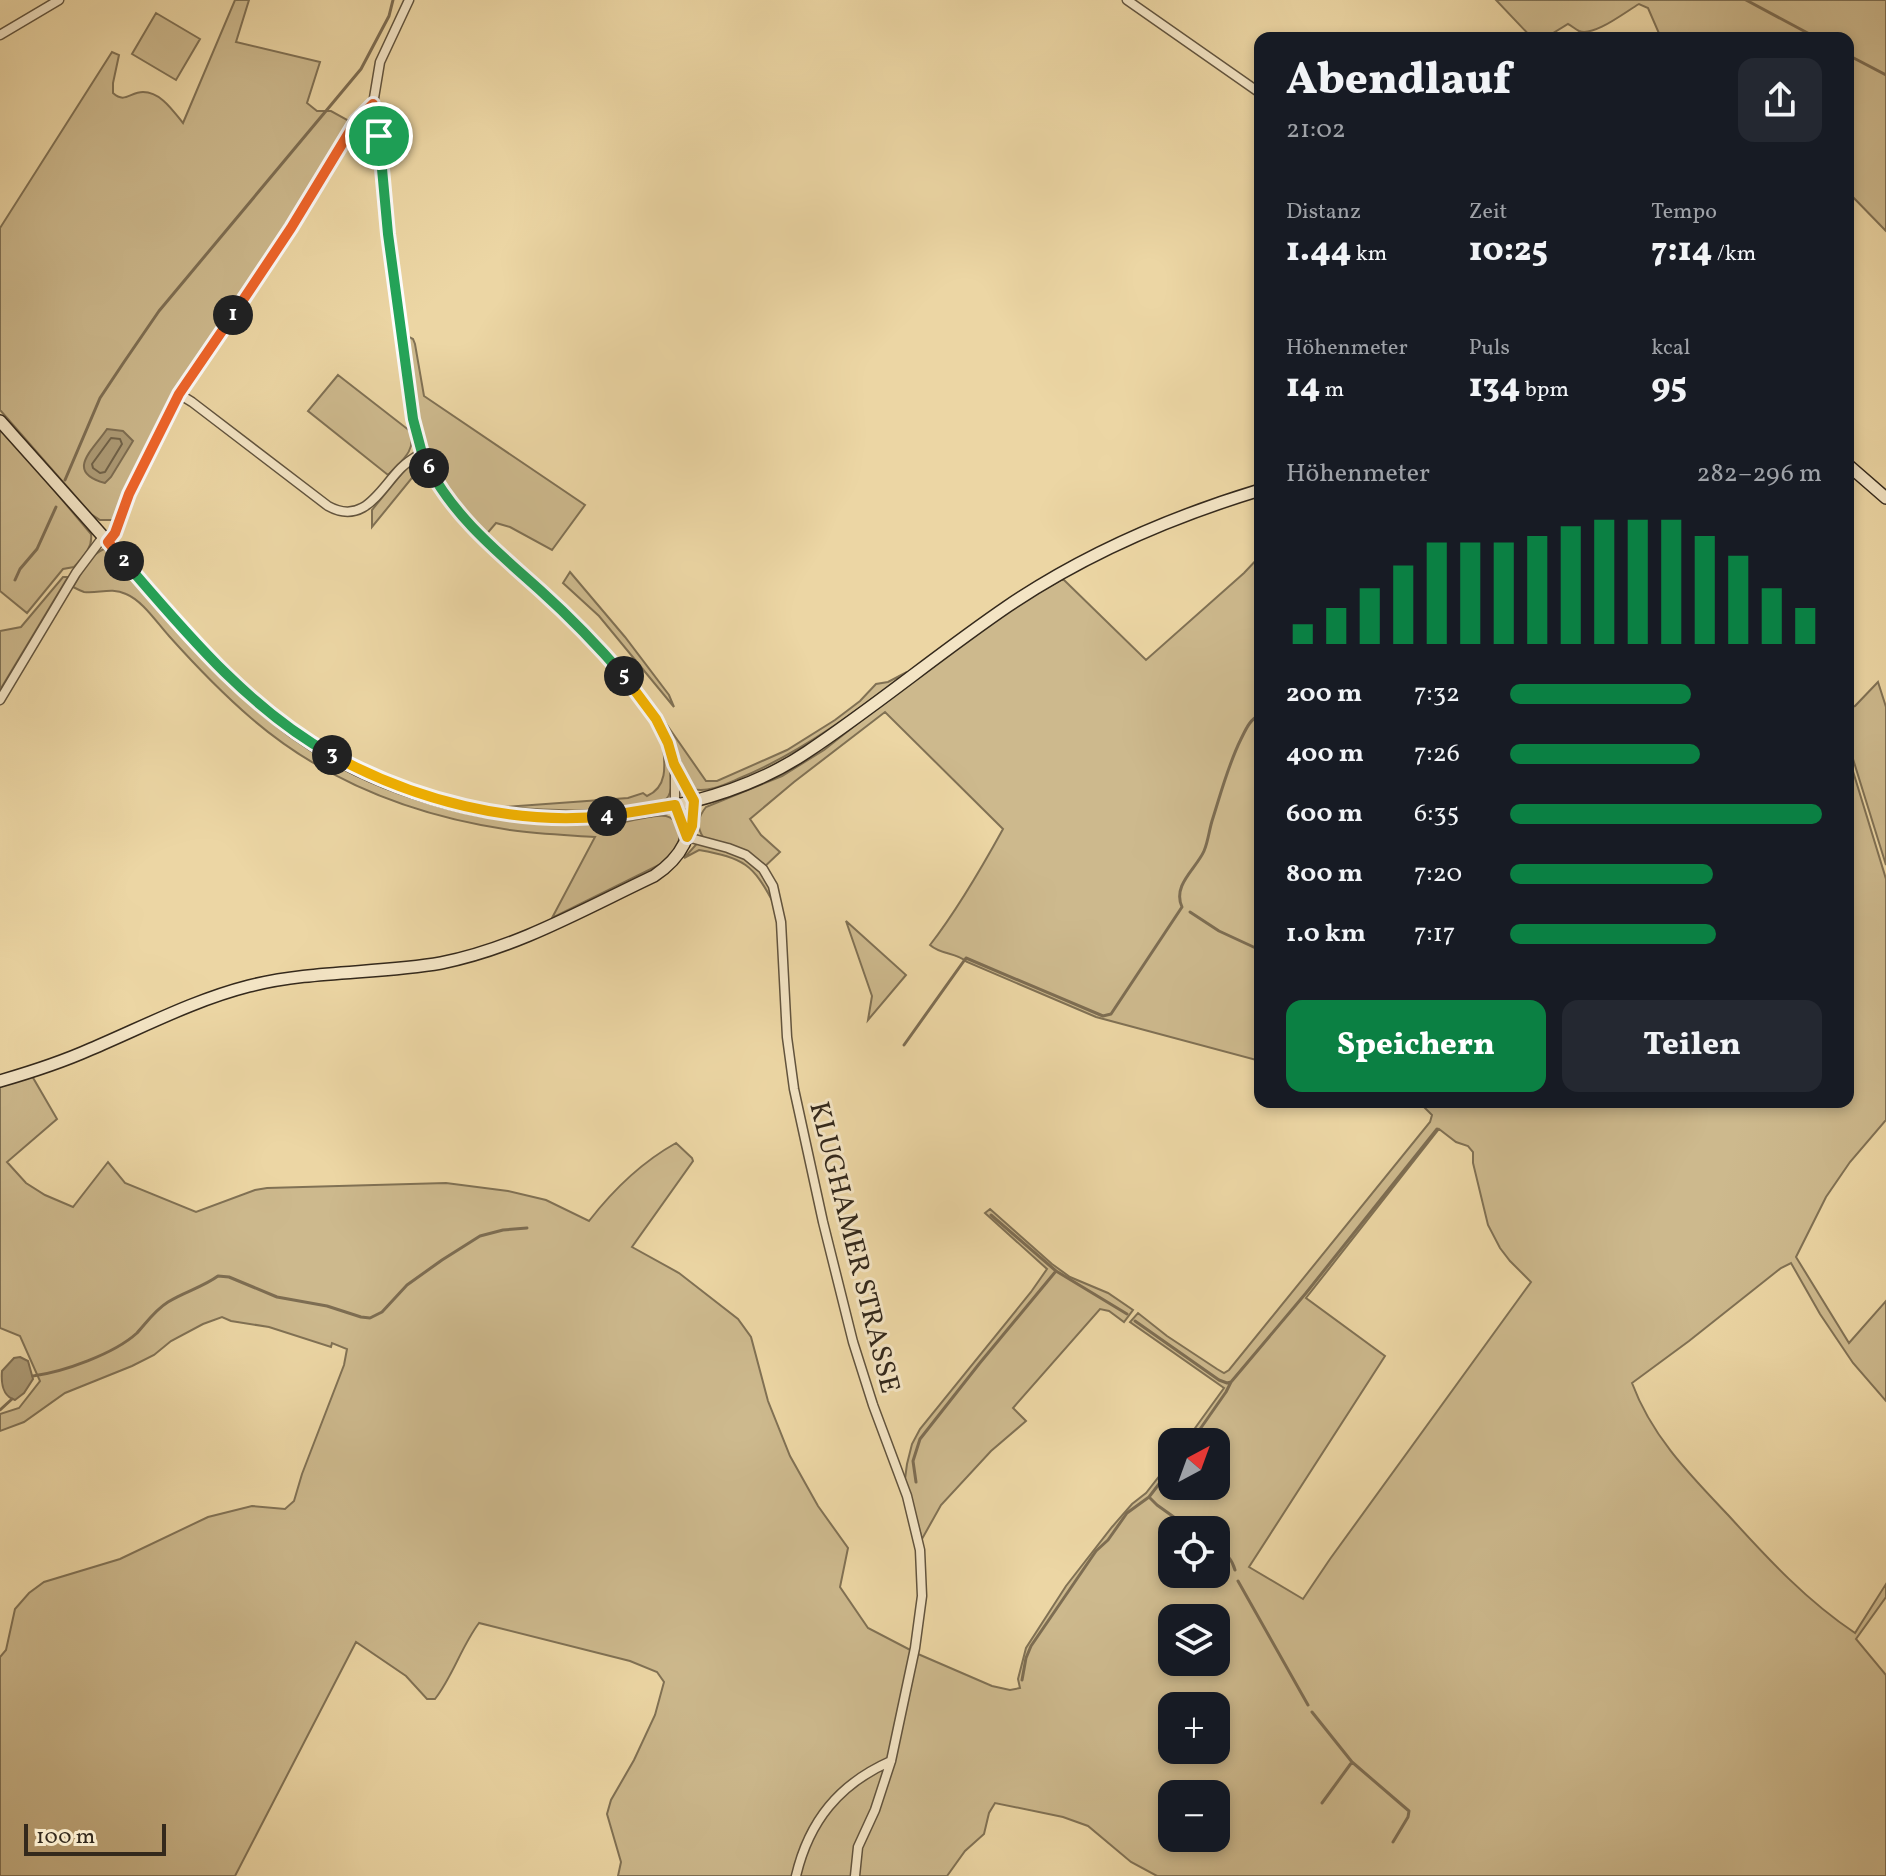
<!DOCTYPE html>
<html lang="de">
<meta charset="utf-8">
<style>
body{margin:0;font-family:Vollkorn,serif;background:#242831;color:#f1f3f6;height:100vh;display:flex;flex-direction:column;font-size:30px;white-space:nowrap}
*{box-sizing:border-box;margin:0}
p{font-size:26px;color:#9ea1a6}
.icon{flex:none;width:44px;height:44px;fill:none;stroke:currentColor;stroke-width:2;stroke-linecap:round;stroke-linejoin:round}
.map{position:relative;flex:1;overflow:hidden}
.sheet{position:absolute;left:1254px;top:32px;width:600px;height:1076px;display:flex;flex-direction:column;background:#171b24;border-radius:16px;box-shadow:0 4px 12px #0003}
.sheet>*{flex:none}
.needle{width:52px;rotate:41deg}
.buttons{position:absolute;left:1158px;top:1428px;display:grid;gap:16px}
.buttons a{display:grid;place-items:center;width:72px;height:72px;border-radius:16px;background:#171b24;box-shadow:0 4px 12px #0003;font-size:40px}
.scale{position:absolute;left:24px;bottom:20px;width:142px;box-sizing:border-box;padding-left:8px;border:4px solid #34291c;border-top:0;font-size:22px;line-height:28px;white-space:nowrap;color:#34291c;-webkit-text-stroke:6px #f3e4c4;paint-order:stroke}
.pin{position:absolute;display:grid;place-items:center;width:68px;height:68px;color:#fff;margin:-34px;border:4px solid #fff;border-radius:50%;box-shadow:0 2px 8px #0007}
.km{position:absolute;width:40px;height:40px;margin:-20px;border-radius:50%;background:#222;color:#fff;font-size:22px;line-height:40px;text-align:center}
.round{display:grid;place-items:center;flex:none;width:84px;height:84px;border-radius:16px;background:#242831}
.headline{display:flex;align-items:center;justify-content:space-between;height:136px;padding:0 32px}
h1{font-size:44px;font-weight:800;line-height:60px}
.stats{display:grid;grid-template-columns:repeat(3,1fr);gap:12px;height:136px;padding:8px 32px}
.stats div{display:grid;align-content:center}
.stats b{font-size:34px;font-weight:800}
.stats small{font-size:22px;font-weight:400}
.stats p{font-size:22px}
.chart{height:224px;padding:16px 32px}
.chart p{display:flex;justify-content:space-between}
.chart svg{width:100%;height:144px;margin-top:8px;stroke:#0b8043;stroke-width:6}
.action{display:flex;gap:16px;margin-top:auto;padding:16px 32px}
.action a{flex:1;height:92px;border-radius:16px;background:#0b8043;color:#fff;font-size:32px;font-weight:800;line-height:92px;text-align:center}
.action a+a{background:#242831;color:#f1f3f6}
ul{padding:0 32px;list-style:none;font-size:26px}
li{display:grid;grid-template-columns:128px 96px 1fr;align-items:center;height:60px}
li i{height:20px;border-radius:10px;background:#0b8043}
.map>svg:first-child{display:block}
</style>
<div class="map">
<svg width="1886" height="1876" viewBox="0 0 1886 1876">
<rect width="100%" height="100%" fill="#ecd6a4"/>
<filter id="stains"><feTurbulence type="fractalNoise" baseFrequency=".0025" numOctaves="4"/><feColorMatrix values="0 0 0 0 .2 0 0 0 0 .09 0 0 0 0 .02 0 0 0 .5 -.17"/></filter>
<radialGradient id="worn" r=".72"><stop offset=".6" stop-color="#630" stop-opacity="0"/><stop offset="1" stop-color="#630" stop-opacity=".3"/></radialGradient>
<path fill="#cdb98d" stroke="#807154" stroke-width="2" fill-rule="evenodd" d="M 235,0 L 249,0 L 236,42 L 320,62 L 307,103 L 317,111 L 331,111 L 351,122 L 262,266 L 186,378 L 166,410 L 122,496 L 113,520 L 100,520 L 91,514 L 0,410 L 0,228 L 112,52 L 119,55 L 113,83 L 113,93 C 125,104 130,92 143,92 C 161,92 173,111 183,123 Z
M 1496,0 L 1886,0 L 1886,231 L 1848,192 L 1848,38 L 1661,38 L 1648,8 L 1639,4 C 1625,12 1594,37 1579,31 C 1575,29 1572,26 1568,24 L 1545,38 L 1532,38 Z
M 156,13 L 200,39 L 176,80 L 132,54 Z
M 407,336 L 413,339 L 415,344 L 424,396 L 585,505 L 552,550 L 510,527 L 496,523 L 485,536 L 451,495 L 427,457 L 417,420 Z
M 338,375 L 410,431 C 417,451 401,461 388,475 L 308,411 Z
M 0,426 L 91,534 C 93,548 83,557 74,567 L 63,569 L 27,613 L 0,591 Z
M 417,462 L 420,468 L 372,527 L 372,510 L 406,468 Z
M 104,549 L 113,555 C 188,645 263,737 375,783 C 393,790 414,794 433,800 C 470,811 506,821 545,824 C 572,826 598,825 624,822 C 635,820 656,814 666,816 C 671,817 672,819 676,822 L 680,832 L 679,840 L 676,849 L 661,864 L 552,918 L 595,837 C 566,835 538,834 510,830 C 415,816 324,781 251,718 C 222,693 195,665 169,636 C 157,623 143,601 126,594 C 111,587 98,594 84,592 C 81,591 77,589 73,587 C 81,574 89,555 104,549 Z
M 1260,556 L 1260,1061 L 1096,1017 L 967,962 C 956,952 941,955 930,945 C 958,909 981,869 1003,829 L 885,712 L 794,782 L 750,819 L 761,835 L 780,852 L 761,870 L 770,889 L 774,904 C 753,864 744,858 699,850 L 684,858 L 703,837 C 696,826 698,817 706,807 L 782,776 L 824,750 L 904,687 L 1022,602 L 1063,579 L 1146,660 L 1244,573 Z
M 570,572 L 625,637 L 669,695 L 674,707 L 599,616 L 563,583 Z
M 63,577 L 68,577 L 0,690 L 0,631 L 21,627 Z
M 907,672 C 854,713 802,752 740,778 C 726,784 708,793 693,789 L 687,780 L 674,743 L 660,715 L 706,781 L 717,781 L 787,750 L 835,720 L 860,701 L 876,684 L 888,682 Z
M 1878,682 L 1886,707 L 1886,865 L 1848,743 L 1848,708 L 1855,706 Z
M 663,745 C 668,756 677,790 666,799 C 662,802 653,803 648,804 C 601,813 552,811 504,807 L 628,798 L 643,793 L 647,796 C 668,787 665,765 663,745 Z
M 1848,755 L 1886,879 L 1886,1120 L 1850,1162 L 1826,1197 L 1796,1257 L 1849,1343 L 1886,1301 L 1886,1401 L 1853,1363 L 1820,1314 L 1791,1263 L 1781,1268 L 1689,1341 L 1632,1383 C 1652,1437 1690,1475 1729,1516 C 1768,1559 1807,1601 1855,1633 L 1886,1584 L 1886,1597 L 1856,1639 L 1886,1675 L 1886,1876 L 1157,1876 L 1131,1862 L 1088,1826 L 1063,1817 L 995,1803 L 989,1813 L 984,1834 L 965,1851 L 947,1876 L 618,1876 L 621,1862 L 607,1814 L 611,1800 L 634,1760 L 655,1715 L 664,1682 L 657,1672 L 630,1661 L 479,1623 C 461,1647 453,1676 435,1699 L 427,1699 L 406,1676 L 356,1642 L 235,1876 L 0,1876 L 0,1657 L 6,1650 L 15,1609 L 29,1593 L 44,1582 L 120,1559 L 208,1517 L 252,1506 L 285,1509 L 294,1501 L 302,1474 L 344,1365 L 347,1349 L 332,1343 L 331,1347 L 269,1327 L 231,1321 L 222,1317 L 203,1324 L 171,1341 L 154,1355 L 132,1366 L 65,1393 L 24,1422 L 0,1431 L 0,1414 L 19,1408 L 40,1381 L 20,1336 L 0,1328 L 0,1086 L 32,1076 L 57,1119 L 7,1162 L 26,1183 L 45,1195 L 73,1207 L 108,1162 L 125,1183 L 196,1212 L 255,1190 L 267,1188 L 446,1183 L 508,1191 L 546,1200 L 589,1221 C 613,1190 642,1162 676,1143 L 692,1158 L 693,1161 L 632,1247 L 679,1273 L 738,1319 L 751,1337 L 768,1401 L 790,1456 L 818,1506 L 848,1548 L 840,1587 L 868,1628 L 918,1654 L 992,1686 L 1010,1690 L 1020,1688 L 1018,1679 L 1026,1648 L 1066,1586 L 1112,1527 L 1132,1504 L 1146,1493 L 1172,1460 L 1172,1486 L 1216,1486 L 1216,1442 L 1185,1442 L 1224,1388 L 1130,1322 L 1138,1313 L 1167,1336 L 1217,1369 L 1224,1373 L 1229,1370 L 1430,1122 L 1432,1115 L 1419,1102 L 1848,1102 ZM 1439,1129 L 1456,1142 L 1468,1146 L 1473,1152 L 1473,1163 L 1488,1225 L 1500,1248 L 1510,1261 L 1531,1282 L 1330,1559 L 1303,1599 L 1249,1567 L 1385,1356 L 1306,1298 ZM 1172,1530 L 1216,1530 L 1216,1574 L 1172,1574 ZM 1172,1618 L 1216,1618 L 1216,1662 L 1172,1662 ZM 1172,1706 L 1216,1706 L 1216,1750 L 1172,1750 ZM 1172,1794 L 1216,1794 L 1216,1838 L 1172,1838 Z
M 846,921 L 906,975 L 868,1020 L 872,996 Z
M 990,1209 L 1052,1264 L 1070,1277 L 1108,1293 L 1133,1310 L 1124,1322 L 1109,1311 L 1100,1309 L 1013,1408 L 1026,1421 L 991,1451 L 941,1505 L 922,1539 L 905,1479 L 907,1464 L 912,1444 L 920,1429 L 1031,1292 L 1047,1269 L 985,1213 Z"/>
<path fill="#ad9b76" stroke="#7d6d52" stroke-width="2" d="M 107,429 L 123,431 L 133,441 L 111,477 L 105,483 C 64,472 93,450 107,429 Z
M 20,1357 L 28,1361 L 33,1379 L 24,1393 L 15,1400 C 2,1396 1,1383 2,1371 L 14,1358 Z"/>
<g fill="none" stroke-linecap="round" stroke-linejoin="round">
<path stroke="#706249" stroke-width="2" d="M 111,438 L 120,439 L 122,444 L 105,472 L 100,473 L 93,468 L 92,464 Z"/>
<path stroke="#7d6d52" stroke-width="3" d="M 1746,0 L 1817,38
M 1848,55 L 1886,75
M 65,480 L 100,398 L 124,362 L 159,311 L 361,69 L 389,16 L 393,0
M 15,580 L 20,569 L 37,549 L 56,507
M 1190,912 L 1219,931 L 1260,950
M 904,1045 L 966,958 L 1103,1016 L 1111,1014 L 1182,907 C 1172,885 1196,869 1204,851 C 1208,842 1209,831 1212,821 C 1221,793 1228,765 1241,739 C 1246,729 1250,719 1260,715
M 991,1215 L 1056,1271 L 1127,1314
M 1135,1321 L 1219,1380 L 1227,1383 L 1231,1382 L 1306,1293 L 1437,1129
M 33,1376 C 63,1372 114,1354 137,1333 C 147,1322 155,1310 168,1302 C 184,1292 203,1287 218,1276 L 229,1277 L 277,1297 L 327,1306 L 361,1317 L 370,1318 L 382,1312 L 407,1285 L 442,1260 L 480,1236 L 503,1230 L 527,1228
M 0,1410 L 12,1399
M 1191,1442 L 1226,1392 L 1231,1382
M 916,1482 L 913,1461 L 920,1439 L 979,1364 L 1056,1271
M 1149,1497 L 1157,1505 L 1192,1530
M 1216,1547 C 1226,1553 1232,1559 1235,1570
M 1238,1581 L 1308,1705
M 1022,1680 L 1026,1658 L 1031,1646 L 1096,1551 L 1108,1540 L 1127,1513 L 1149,1497 L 1172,1467
M 1312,1712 L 1352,1762 L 1322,1803
M 1352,1762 L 1409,1811 L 1408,1817 L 1393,1842"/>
<g stroke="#62543e" stroke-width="11">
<path id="minor" d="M 409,0 L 380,62 L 373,104 L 379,136 L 388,234 L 413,419 L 422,453 L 433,475 L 441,489 L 480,537 L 578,626 L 635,690 L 663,730 L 674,764 L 694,801
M 1127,0 L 1260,93
M 0,35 L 59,0
M 179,394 L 192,402 L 328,506 C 364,526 380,489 401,468 C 407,462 415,457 422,453
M 108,542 L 115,533 L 129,494 L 154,442 L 179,394 L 204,357 L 251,291 L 330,166 L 356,121 L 373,104
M 0,700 L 76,573 L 103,537
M 675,769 L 675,805
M 687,837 L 728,848 L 746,855 L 763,869 L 773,886 L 781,922 L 787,1037 L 794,1089 L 823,1222 L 853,1342 L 873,1405 L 907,1496 L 920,1550 L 922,1596 L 915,1648 L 891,1761 L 875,1810 L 858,1847 L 855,1876
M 796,1876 C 809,1821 839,1784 891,1761"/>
</g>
<g stroke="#34291c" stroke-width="14">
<path id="secondary" d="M 0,421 C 43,469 87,518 130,567 C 181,626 231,686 294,732 C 380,794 503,827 608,816 C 677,809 749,791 807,752 C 876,706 939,653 1008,606 C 1085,554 1171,517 1260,490
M 1848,465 L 1886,498
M 675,805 L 687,837
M 0,1081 C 31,1072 62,1062 91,1049 C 143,1027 194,1000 249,986 C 312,970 378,974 441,963 C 517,948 586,908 654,876 C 684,856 691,835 694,801"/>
</g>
<use href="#minor" stroke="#f3e4c4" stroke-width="8"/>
<use href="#secondary" stroke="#f3e4c4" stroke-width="11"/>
</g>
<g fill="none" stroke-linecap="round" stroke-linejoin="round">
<g stroke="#fff" stroke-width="16">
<path id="split-1" d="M 233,315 L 291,228 L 356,121 L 373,104 L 379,136"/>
</g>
<g stroke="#fff" stroke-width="16">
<path id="split-2" d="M 124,561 L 108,542 L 115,533 L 129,494 L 179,394 L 233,315"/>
</g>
<g stroke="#fff" stroke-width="16">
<path id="split-3" d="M 124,561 C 186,633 248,708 332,755"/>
</g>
<g stroke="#fff" stroke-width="16">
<path id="split-4" d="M 332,755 C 414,800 513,826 607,816"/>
</g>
<g stroke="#fff" stroke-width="16">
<path id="split-5" d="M 607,816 L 675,805 L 687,837 L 692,826 L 694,801 L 674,764 L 668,743 L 656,719 L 624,676"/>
</g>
<g stroke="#fff" stroke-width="16">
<path id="split-6" d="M 429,468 C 455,518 500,554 541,591 C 571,618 598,646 624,676"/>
</g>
<g stroke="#fff" stroke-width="16">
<path id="split-7" d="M 379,136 L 388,234 L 413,419 L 422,453 L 429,468"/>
</g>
<use href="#split-1" stroke="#f0652b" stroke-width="10"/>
<use href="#split-2" stroke="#f0652b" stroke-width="10"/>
<use href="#split-3" stroke="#22a559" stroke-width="10"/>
<use href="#split-4" stroke="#f5b400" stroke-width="10"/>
<use href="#split-5" stroke="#f5b400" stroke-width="10"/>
<use href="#split-6" stroke="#22a559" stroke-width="10"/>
<use href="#split-7" stroke="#22a559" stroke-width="10"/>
</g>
<g text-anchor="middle" stroke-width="6" stroke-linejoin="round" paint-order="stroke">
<g font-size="28" fill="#34291c" stroke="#f3e4c4">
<text transform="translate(856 1247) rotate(76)" y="10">KLUGHAMER STRASSE</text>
</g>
</g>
<rect width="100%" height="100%" filter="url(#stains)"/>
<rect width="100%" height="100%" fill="url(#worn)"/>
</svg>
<div class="buttons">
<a><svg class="needle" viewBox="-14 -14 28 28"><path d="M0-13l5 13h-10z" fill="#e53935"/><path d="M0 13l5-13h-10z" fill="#9ea1a6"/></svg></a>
<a><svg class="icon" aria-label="locate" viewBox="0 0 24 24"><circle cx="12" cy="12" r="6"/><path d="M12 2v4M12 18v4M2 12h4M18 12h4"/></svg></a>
<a><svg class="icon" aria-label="layers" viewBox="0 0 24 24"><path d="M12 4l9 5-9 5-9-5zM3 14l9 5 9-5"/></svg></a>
<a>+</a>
<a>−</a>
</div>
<div class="scale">100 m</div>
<div class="pin" style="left:379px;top:136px;background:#1e9e55"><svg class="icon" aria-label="arrive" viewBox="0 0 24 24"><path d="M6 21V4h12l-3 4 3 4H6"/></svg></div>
<b class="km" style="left:233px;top:315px">1</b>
<b class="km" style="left:124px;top:561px">2</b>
<b class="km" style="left:332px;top:755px">3</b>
<b class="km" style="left:607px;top:816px">4</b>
<b class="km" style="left:624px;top:676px">5</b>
<b class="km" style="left:429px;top:468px">6</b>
<section class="sheet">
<div class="headline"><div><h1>Abendlauf</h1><p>21:02</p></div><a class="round"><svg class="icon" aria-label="share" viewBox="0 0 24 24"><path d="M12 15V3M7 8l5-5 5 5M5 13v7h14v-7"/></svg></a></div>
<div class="stats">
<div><p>Distanz</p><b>1.44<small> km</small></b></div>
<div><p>Zeit</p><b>10:25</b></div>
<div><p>Tempo</p><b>7:14<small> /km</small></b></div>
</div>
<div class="stats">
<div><p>Höhenmeter</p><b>14<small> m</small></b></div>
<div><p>Puls</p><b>134<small> bpm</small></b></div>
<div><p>kcal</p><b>95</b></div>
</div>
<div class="chart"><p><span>Höhenmeter</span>282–296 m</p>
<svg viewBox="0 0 160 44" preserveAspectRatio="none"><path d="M5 44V38M15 44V33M25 44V27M35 44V20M45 44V13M55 44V13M65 44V13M75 44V11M85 44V8M95 44V6M105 44V6M115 44V6M125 44V11M135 44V17M145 44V27M155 44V33"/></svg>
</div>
<ul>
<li><b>200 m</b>7:32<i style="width:58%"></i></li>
<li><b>400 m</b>7:26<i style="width:61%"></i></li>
<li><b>600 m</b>6:35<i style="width:100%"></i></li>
<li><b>800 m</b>7:20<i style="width:65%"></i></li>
<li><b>1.0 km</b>7:17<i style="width:66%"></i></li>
</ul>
<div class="action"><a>Speichern</a><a>Teilen</a></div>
</section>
</div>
